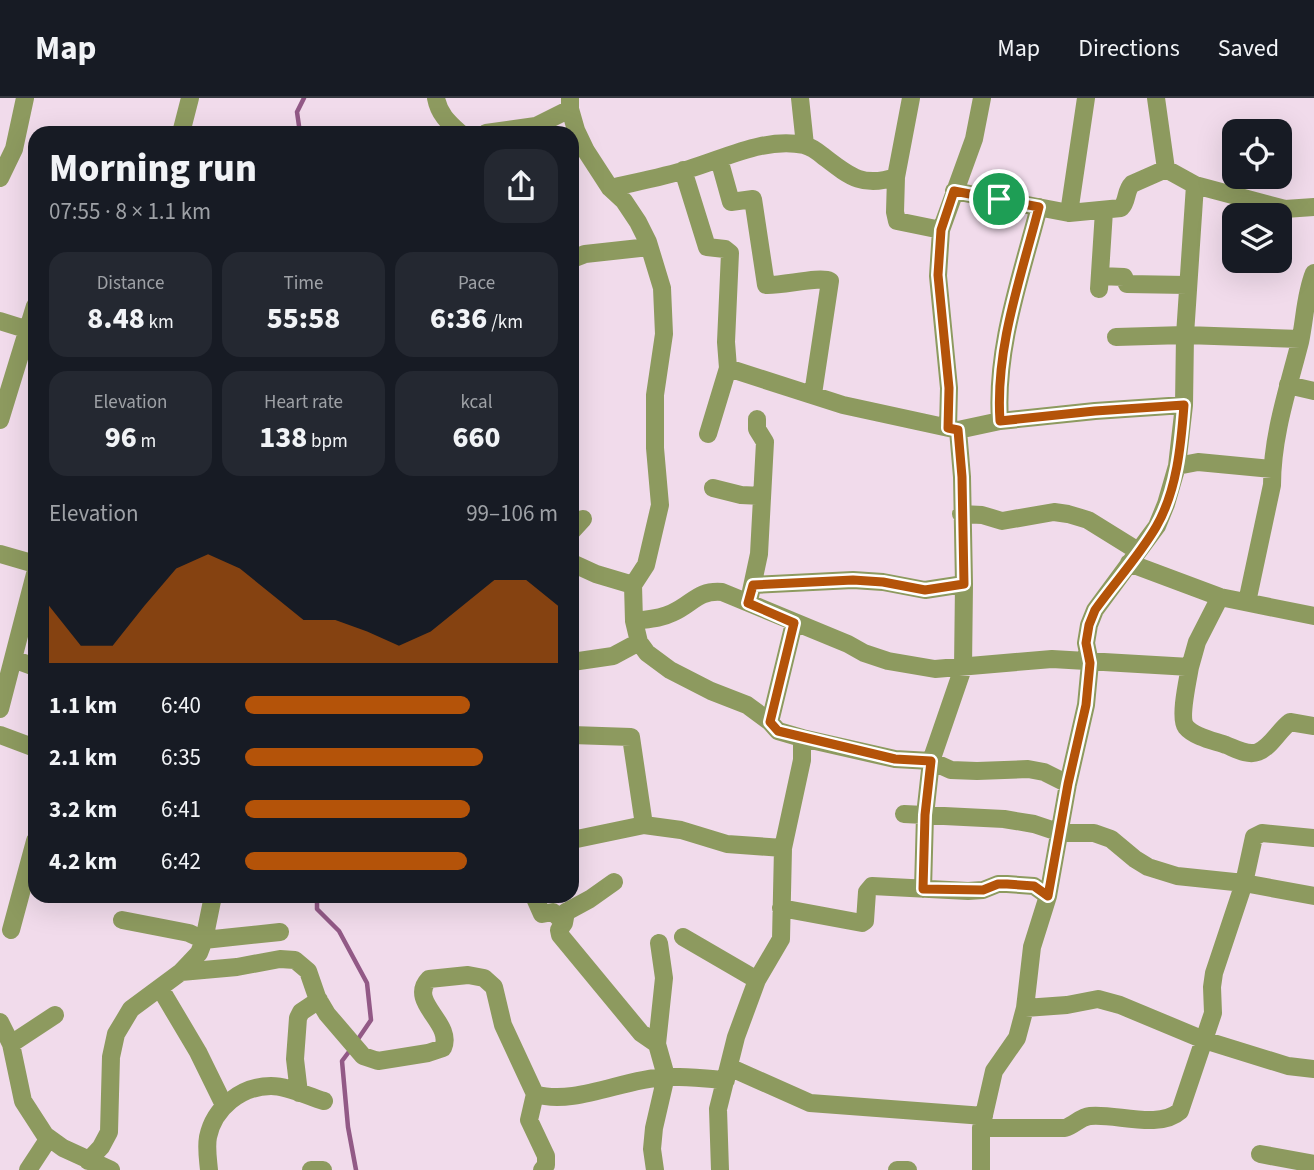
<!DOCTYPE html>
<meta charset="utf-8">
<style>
body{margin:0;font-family:"Source Sans 3",sans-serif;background:#242831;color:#f1f3f6;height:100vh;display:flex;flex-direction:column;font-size:26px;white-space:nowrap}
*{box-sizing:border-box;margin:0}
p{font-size:23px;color:#9ea1a6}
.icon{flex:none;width:38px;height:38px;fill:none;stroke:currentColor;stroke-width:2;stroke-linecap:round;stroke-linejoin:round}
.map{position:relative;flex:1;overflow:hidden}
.side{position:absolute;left:28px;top:28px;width:551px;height:777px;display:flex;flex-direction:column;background:#171b24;border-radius:21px;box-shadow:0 7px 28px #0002}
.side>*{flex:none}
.controls{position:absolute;left:1222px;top:21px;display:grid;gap:14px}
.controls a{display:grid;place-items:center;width:70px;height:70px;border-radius:14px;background:#171b24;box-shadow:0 7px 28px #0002;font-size:35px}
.pin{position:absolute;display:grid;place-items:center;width:60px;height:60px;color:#fff;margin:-30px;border:4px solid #fff;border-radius:50%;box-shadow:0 2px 7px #0007}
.round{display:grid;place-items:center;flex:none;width:74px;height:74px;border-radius:21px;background:#242831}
.headline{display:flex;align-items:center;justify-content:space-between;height:119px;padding:0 21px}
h1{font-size:38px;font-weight:800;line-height:52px}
.figures{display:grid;grid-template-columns:repeat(3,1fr);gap:10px;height:119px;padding:7px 21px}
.figures div{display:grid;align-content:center;border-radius:18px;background:#242831;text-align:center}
.figures b{font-size:30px;font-weight:800}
.figures small{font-size:19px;font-weight:400}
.figures p{font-size:19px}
.chart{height:196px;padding:14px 21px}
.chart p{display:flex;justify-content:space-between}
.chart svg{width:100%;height:126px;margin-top:7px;fill:#b45309;opacity:.7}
ul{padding:0 21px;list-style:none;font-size:23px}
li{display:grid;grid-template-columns:112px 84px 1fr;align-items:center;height:52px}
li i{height:18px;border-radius:9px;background:#b45309}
header{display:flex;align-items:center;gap:42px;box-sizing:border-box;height:98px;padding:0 35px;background:#171b24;border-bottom:2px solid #363941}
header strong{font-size:33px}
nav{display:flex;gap:38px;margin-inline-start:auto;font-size:24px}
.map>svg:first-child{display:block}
</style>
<header>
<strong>Map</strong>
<nav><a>Map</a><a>Directions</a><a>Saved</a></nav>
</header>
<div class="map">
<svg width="1314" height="1072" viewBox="0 0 1314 1072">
<rect width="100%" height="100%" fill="#f1dbeb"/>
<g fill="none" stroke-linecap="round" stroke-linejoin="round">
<path stroke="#925986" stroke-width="4.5" d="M 300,35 L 297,14 L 304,0
M 317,798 L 317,811 L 339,833 L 367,885 L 371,922 L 356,944
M 351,951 L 342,963 L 348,1029 L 356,1072"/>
<path stroke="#8d9a5f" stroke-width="18" d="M 436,0 C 439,16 448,24 460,35
M 570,0 L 570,11 L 576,32 L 586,53 L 610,90 L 624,103 L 638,124 L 648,144 L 662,190 L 664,236 L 655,297 L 655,350 L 660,407 L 646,467 L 633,487 L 634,523 L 639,544 L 647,555 L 670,572 L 711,593 L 747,607 L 770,624 L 778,633 L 802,640 L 802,662 L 783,750 L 781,841 L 757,882 L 736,939 L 718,1011 L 720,1072
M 800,0 L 805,47
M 1156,0 L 1166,71
M 181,35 L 190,0
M 486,35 L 536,28 L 570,11
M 719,61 L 731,104 L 753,101 L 766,187 C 782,188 820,178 830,183 L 813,296
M 1166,71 L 1195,87 L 1285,111 L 1314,109
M 683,72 L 707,149 L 725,151 L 730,155 L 726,244 L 728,270 L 708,336
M 896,79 L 895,114 L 897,123 L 941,132
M 0,80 L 14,51 L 25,0
M 610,90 C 636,84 663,79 689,71 C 726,60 765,39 804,47 C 812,49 817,53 823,58 C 849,78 862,90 896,79 L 911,0
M 954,93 L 1069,115 L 1121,110 C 1128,103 1125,93 1132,86 L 1166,71
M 1069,115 L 1086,0
M 572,161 L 585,156 L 649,149
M 1100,178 L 1124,179 L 1127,186 L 1187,187
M 1099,191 L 1104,113
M 0,223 L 35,234
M 1116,239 L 1185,237 L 1300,241
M 728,270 L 843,307 L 958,332 L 1000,323 L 1095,313 L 1184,307
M 1288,287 L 1314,293
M 0,322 L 35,208
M 1000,323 C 995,250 1021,179 1039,109
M 948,330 L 949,290 L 938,178 L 941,132 L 974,41 L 982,0
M 1177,368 L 1198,364 L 1272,371
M 713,390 L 741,397 L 762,398
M 961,416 L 982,417 L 1002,423 L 1054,414 L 1068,416 L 1088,422 L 1138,453
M 572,433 L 583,421
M 0,456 L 35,466
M 572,465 L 596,476 L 633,487
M 1129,465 L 1220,499 L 1314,518
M 753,487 L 853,482 L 883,484 L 925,492 L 964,486
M 750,498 L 759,456 L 765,344 L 757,331 L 757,321
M 1247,504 L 1272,387 C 1272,338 1288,291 1300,244 C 1305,221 1305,197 1314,175
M 634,523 C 648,521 660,521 672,515 C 693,506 697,492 722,494 L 848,546 L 864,555 L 888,563 L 935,571 L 1052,561 L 1190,569 C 1188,581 1179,620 1186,629 C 1194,639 1215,643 1226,647 C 1236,651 1248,658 1258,654 C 1271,649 1279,632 1290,624 L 1314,628
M 13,561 L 35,569
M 572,564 L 613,558 L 639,544
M 1190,569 L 1197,544 L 1220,499
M 0,611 L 35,476
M 770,624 L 794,525
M 0,637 L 35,650
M 572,637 L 631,639 L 644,727
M 802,640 L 895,661 L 931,663 L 951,672 L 977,673 L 1028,671 L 1044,674 L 1068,686
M 904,716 L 1004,721 L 1034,726 L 1061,735 L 1094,735 L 1111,741 L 1135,761 L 1148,769 L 1177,778 L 1244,785 L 1314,798
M 572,742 L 644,727 L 681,732 L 727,746 L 783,750
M 614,784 L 590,801 L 566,814 L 564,825 L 559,832 L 560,837 L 641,935 L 657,946 L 666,978 L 654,1030 L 652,1051 L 655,1072
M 923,791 L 925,717 L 931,663 L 963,570 L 964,486 L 962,379 L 958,332
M 534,798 L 542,816 L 553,814 L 564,825
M 781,810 L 862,825 L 865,823 L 867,794 L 872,788 L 968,793 L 983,792 L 998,786 L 1007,786 L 1034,788 L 1048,798
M 122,822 L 189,835 L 204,842 L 280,834
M 11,832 L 35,743
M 683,839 L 757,882
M 181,874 L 237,869 L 280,861 L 295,862 L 308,873 L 317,899 L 327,916 L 363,958 L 378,963 L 428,955 L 443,950 C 454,925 407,904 429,881 L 468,877 L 484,880 L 494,889 L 503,927 L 535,996
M 160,890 L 198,954 L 224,1007
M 1025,910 L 1067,907 L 1098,901 L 1120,907 L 1204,942 L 1288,968 L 1314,971
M 0,924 L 11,946 L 23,1003 L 45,1037 L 63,1050 L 111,1072
M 11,946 L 55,917
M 657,946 L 664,880 L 659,845
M 729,969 L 810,1005 L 984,1018
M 299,995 L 295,961 L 298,920 L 301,914 L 319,902
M 981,1030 L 1065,1030 C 1075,1027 1080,1019 1090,1018 C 1115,1015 1159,1032 1180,1013 L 1213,915 L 1212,889 L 1214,875 L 1244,785 L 1254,739 L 1262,735 L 1314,740
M 1260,1056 L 1314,1066
M 88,1063 L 101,1049 L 109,1034 L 111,959 L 116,936 L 131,911 L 181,874 L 199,855 L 204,842 L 213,798
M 28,1072 L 49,1040
M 209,1072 C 208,1061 206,1050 208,1039 C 214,1010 241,988 271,988 C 288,988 307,998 324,1003
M 311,1072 L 323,1072
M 542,1072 L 546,1067 L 546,1058 L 529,1022 L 535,996 C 574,1008 623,981 665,979 C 685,978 706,981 726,982
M 897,1072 L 908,1072
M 981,1072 L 981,1030 L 994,973 L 1017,940 L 1025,910 L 1032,849 L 1048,798 L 1068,686 L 1086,607 L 1090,565 L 1086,545 L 1089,527 L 1095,512 L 1157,428 L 1166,406 L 1177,368 L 1184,307 L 1185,237 L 1195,87"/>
</g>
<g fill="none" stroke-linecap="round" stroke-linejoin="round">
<g stroke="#fff" stroke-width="14">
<path id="route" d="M 954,93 L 1039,109 C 1021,179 995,250 1000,323 L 1095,313 L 1184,307 C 1181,347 1177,393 1156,429 C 1139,458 1115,484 1095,512 L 1089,527 L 1086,545 L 1090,565 L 1086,607 L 1068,686 L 1048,798 L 1034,788 L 1007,786 L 998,786 L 983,792 L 923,791 L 925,717 L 931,663 L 895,661 L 778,633 L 770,624 L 794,525 L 748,505 L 753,487 L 853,482 L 883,484 L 925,492 L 964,486 L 962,379 L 958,332 L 948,330 L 949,290 L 938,177 L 941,132 Z"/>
</g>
<use href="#route" stroke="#b45309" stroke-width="9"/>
</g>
</svg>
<div class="controls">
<a><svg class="icon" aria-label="locate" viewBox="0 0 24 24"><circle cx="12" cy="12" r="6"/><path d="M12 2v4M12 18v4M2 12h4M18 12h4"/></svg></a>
<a><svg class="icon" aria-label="layers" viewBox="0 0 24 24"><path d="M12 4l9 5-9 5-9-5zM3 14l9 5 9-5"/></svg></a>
</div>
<div class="pin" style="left:999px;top:101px;background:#1e9e55"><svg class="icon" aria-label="arrive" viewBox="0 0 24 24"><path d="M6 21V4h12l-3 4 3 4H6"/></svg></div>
<section class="side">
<div class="headline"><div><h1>Morning run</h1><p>07:55 · 8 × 1.1 km</p></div><a class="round"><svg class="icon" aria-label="share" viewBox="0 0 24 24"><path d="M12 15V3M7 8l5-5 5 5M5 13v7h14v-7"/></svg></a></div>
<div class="figures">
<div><p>Distance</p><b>8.48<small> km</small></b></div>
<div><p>Time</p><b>55:58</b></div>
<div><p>Pace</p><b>6:36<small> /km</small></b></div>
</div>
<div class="figures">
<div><p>Elevation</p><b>96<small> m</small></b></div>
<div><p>Heart rate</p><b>138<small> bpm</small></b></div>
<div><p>kcal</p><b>660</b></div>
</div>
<div class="chart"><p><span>Elevation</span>99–106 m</p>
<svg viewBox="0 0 160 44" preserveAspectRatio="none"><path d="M0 44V24L10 38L20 38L30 24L40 11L50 6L60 11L70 20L80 29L90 29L100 33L110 38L120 33L130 24L140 15L150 15L160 24V44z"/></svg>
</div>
<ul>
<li><b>1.1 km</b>6:40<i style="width:72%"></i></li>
<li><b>2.1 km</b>6:35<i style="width:76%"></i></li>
<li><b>3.2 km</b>6:41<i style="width:72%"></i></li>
<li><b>4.2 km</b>6:42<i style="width:71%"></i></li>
</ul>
</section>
</div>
